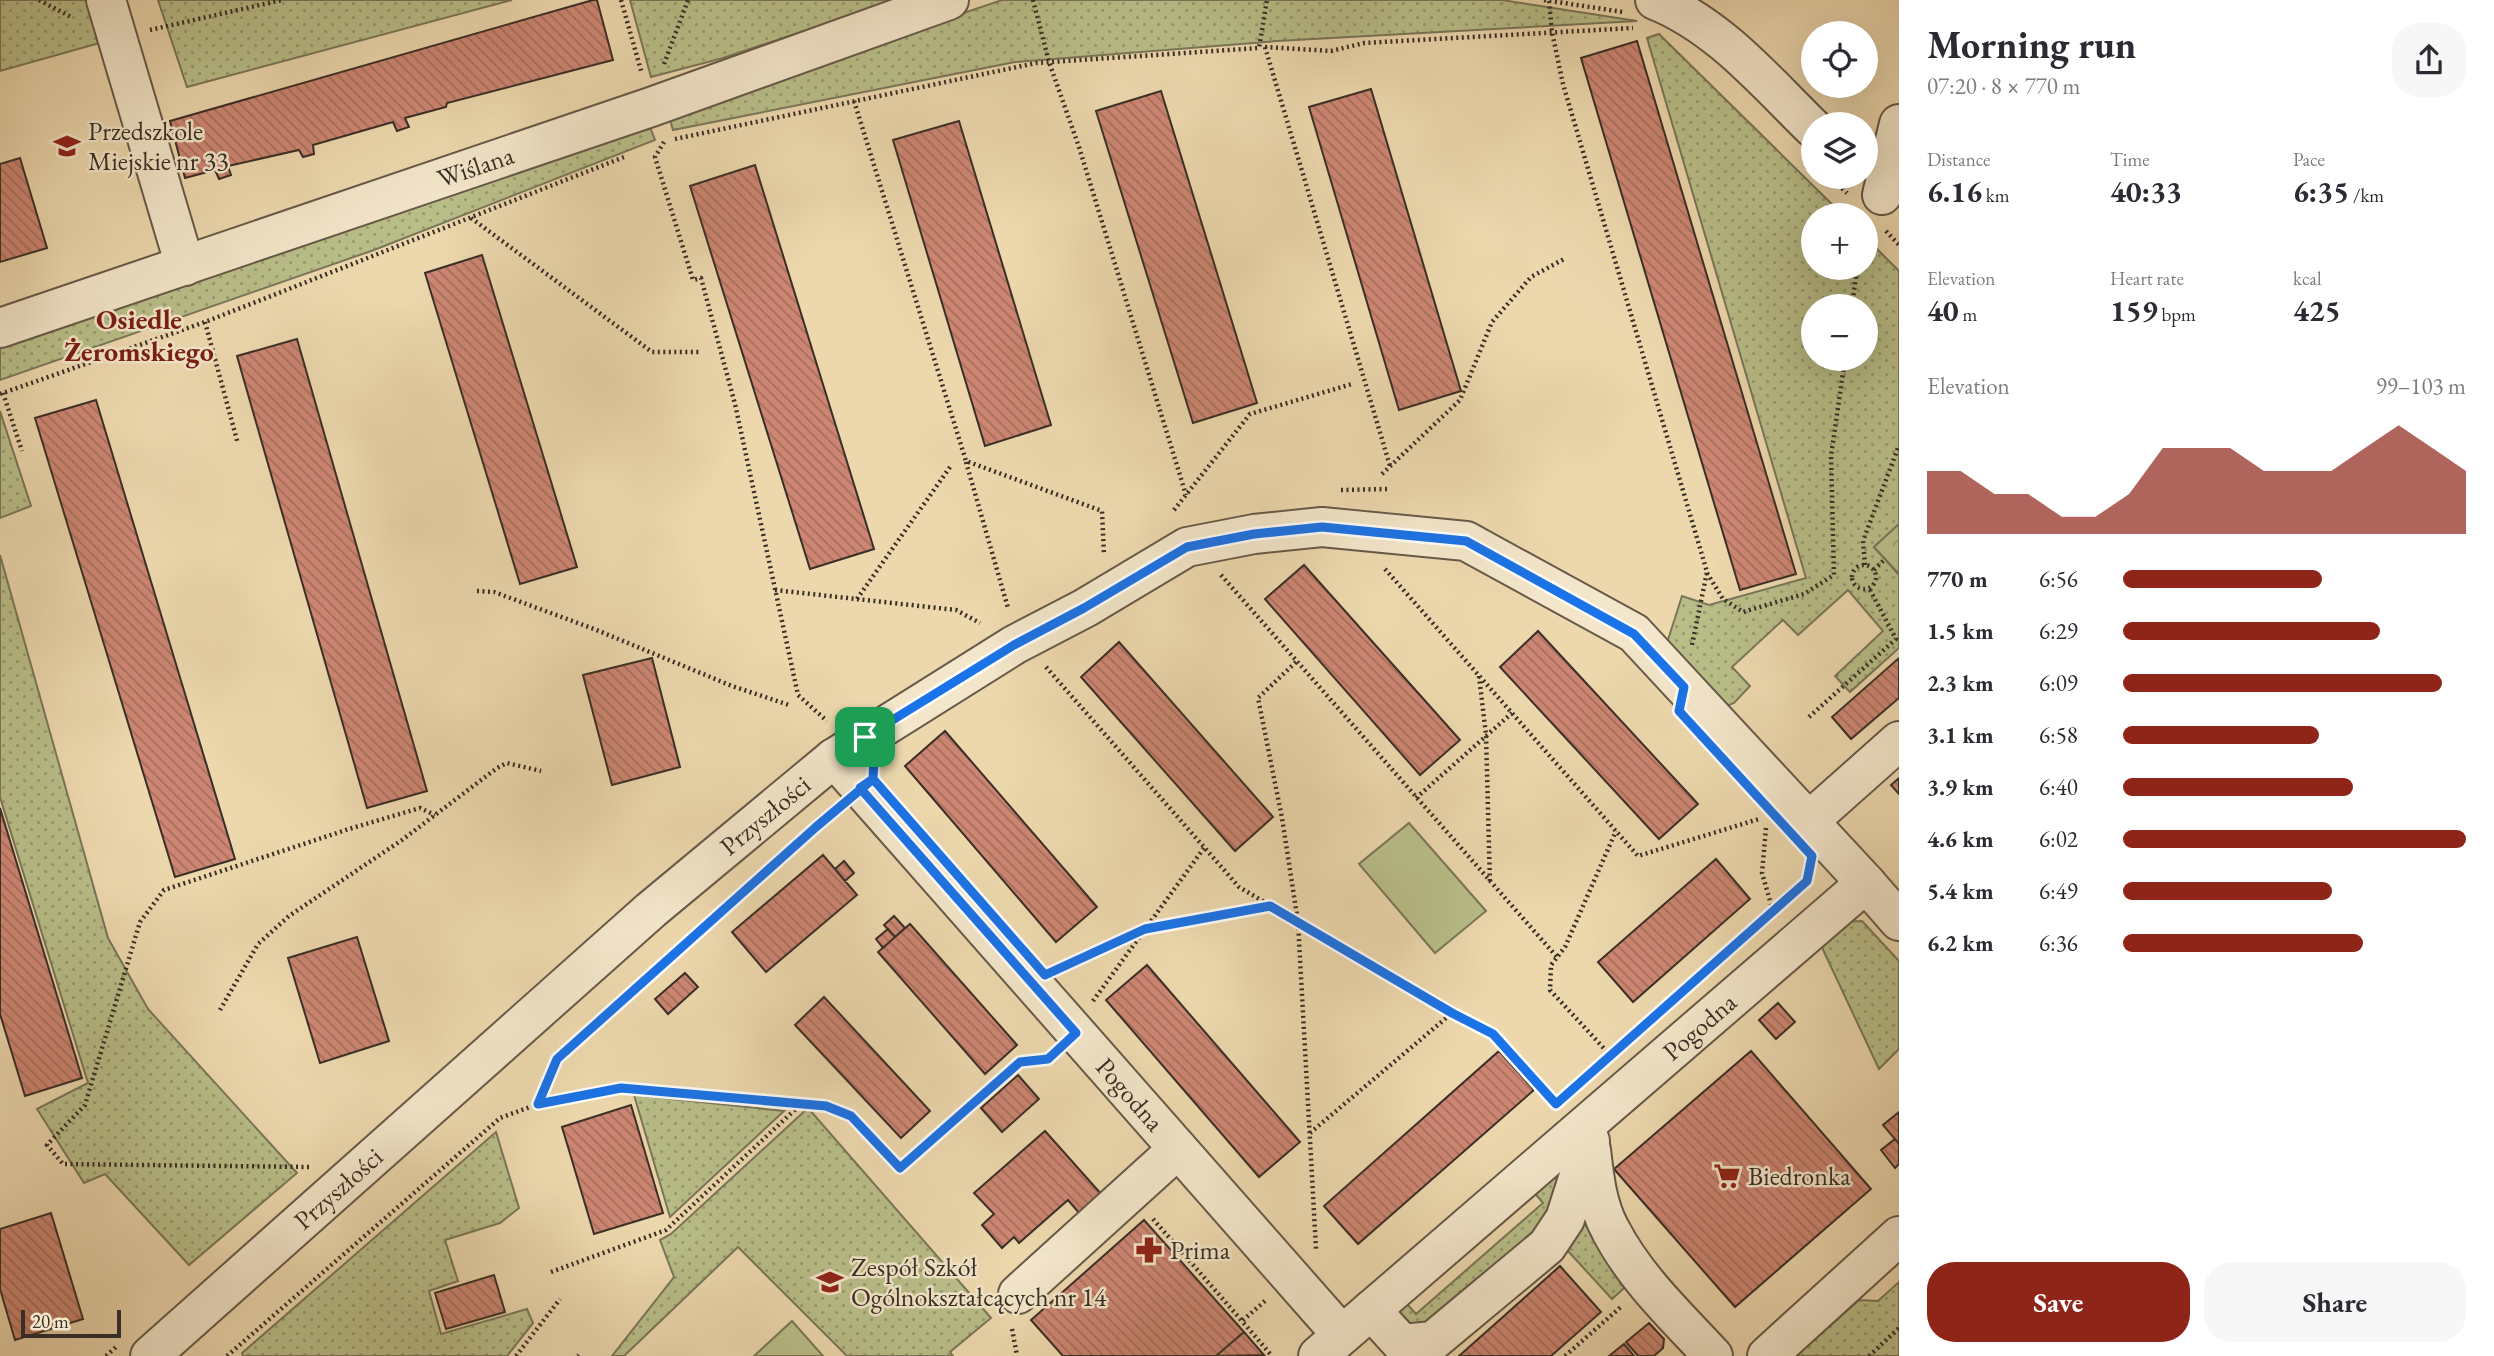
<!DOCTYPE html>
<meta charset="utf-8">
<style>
body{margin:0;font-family:"EB Garamond",serif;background:#f7f7f7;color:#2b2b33;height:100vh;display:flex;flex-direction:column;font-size:26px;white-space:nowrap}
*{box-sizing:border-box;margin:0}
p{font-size:23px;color:#7c7c81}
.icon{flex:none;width:38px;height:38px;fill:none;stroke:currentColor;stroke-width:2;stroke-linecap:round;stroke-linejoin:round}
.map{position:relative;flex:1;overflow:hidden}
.panel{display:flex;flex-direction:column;background:#fff;width:595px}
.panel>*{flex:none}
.controls{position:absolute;left:1801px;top:21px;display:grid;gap:14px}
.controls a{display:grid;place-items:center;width:77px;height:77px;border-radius:50%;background:#fff;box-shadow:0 7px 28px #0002;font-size:35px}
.scale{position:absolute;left:21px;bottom:18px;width:100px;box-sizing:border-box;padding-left:7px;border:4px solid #3a2f26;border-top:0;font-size:19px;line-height:24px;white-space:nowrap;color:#3a2f26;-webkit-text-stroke:5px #f3e6ca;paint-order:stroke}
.pin{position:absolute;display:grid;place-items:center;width:60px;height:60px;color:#fff;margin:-30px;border-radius:14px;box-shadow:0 4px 10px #0006}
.round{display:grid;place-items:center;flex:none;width:74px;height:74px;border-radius:28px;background:#f7f7f7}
.summary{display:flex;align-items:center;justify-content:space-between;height:119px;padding:0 28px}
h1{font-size:38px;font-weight:700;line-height:52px}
.metrics{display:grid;grid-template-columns:repeat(3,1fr);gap:10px;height:119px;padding:7px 28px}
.metrics div{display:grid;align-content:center}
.metrics b{font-size:30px;font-weight:700}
.metrics small{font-size:19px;font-weight:400}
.metrics p{font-size:19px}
.chart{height:196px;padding:14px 28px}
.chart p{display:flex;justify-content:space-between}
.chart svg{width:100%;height:126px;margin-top:7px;fill:#8f2418;opacity:.7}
.primary-button{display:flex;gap:14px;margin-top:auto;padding:14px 28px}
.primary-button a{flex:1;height:80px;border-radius:28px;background:#8f2418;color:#fff;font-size:28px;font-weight:700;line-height:80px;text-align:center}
.primary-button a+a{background:#f7f7f7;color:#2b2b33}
ul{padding:0 28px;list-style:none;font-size:23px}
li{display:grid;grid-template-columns:112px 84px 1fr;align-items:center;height:52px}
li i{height:18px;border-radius:9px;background:#8f2418}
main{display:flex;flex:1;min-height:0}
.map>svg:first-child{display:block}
</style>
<main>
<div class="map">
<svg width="1899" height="1356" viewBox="0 0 1899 1356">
<defs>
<pattern id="grass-dots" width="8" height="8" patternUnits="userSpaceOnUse" patternTransform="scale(1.75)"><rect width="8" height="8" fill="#b9be89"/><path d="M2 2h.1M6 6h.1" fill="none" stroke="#979b70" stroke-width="1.8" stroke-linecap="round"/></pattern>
<pattern id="park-crowns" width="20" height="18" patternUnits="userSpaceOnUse" patternTransform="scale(1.75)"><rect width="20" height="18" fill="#b9be89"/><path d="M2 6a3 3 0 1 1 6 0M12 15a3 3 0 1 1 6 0" fill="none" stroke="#979b70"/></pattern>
<pattern id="building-back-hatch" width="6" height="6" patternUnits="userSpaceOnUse" patternTransform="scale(1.75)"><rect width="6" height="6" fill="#cd8673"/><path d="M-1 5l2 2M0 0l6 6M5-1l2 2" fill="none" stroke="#a76e5e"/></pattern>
</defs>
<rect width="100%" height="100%" fill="#edd8ae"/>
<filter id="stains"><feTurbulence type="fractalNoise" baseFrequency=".00286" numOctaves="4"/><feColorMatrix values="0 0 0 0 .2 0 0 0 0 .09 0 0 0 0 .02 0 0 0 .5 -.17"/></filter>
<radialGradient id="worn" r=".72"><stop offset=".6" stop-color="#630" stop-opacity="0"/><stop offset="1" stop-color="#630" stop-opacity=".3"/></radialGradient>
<path fill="url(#grass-dots)" stroke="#7a7658" stroke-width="2" fill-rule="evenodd" d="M 0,0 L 89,0 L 103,42 L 0,71 Z
M 158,0 L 512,0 L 187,87 Z
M 630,0 L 898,0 L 723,58 L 651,77 Z
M 1002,0 L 1502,0 L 1637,21 L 1277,41 L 1015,62 L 673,130 L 668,113 Z
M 1659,34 L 1843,215 L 1813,215 L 1813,268 L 1866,268 L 1866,238 L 1899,271 L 1899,524 L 1874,547 L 1899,575 L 1899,648 L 1850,692 L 1835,676 L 1883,631 L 1848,590 L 1798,635 L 1783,620 L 1732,667 L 1750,686 L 1734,703 L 1724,707 L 1666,646 L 1682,596 L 1709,605 L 1806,578 L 1647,38 ZM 1813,306 L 1866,306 L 1866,359 L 1813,359 Z
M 648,122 L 655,140 L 374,250 L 0,380 L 0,343 Z
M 0,411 L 31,506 L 0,518 Z
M 0,555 L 108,938 L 148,1009 L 297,1173 L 189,1265 L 105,1174 L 84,1183 L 37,1109 L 88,1083 L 0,797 Z
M 1862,921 L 1899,961 L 1899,1049 L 1879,1069 L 1818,939 L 1842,922 Z
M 634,1095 L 784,1111 L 670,1217 Z
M 808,1108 L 991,1318 L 950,1352 L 953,1356 L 847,1356 L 738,1247 L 624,1356 L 612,1356 L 674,1277 L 660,1240 L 671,1234 Z
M 496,1132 L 519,1208 L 500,1223 L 445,1240 L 458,1281 L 429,1291 L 441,1334 L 527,1309 L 533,1323 L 507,1356 L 243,1356 L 242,1353 Z
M 1562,1155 L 1557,1214 L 1435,1325 C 1411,1326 1404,1324 1386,1307 L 1400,1296 L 1416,1314 L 1543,1203 L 1528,1185 Z
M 1580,1215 L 1624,1288 L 1612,1299 L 1567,1250 Z
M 1899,1282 L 1899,1356 L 1796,1356 L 1859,1300 L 1878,1301 Z"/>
<path fill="url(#park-crowns)" stroke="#7a7658" stroke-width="2" d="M 1899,524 L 1899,574 L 1874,547 Z"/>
<path fill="#b9be89" stroke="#7a7658" stroke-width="2" d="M 1409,823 L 1486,911 L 1435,953 L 1359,864 Z
M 792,1321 L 823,1356 L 754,1356 Z"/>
<path fill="url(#building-back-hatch)" stroke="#3a2f26" stroke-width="2" d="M 593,0 L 597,0 L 613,60 L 447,103 L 446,107 L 405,118 L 409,127 L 397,131 L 393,122 L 313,145 L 314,154 L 303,157 L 299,150 L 228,166 L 231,175 L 219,179 L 215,170 L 185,178 L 170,121 Z
M 1637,41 L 1796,574 L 1740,590 L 1581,58 Z
M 1371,89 L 1461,391 L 1399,410 L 1309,107 Z
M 1161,91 L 1257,403 L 1193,423 L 1096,111 Z
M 959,121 L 1051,425 L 985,446 L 893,140 Z
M 20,158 L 47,248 L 0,262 L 0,164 Z
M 755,165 L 874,549 L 810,569 L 690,186 Z
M 482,255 L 577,567 L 520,584 L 425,273 Z
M 297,339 L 427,791 L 367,808 L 237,356 Z
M 96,400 L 235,859 L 175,877 L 35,418 Z
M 1304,565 L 1460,740 L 1420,775 L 1265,599 Z
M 1538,631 L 1698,804 L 1659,839 L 1500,667 Z
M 1119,642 L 1273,817 L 1235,851 L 1081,677 Z
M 652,658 L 680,767 L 612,785 L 583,675 Z
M 1899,658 L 1899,698 L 1851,739 L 1832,717 Z
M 945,731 L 1097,907 L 1056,942 L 905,766 Z
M 1899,778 L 1899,794 L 1891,785 Z
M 0,808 L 82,1078 L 25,1096 L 0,1014 Z
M 823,855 L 857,895 L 766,972 L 732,932 Z
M 1716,859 L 1750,899 L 1633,1002 L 1598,962 Z
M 844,861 L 854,873 L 845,881 L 835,869 Z
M 894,916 L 905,928 L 895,937 L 884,925 Z
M 910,924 L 1017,1045 L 985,1074 L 878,952 Z
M 888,929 L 895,937 L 883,948 L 876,939 Z
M 357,937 L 389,1041 L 320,1063 L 288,958 Z
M 1147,965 L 1300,1142 L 1259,1177 L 1106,1000 Z
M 685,973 L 698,987 L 668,1014 L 655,999 Z
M 824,997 L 930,1111 L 901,1138 L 795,1025 Z
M 1778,1003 L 1795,1022 L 1776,1039 L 1759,1020 Z
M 1499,1051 L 1534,1090 L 1358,1244 L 1324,1206 Z
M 1751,1051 L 1871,1189 L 1735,1307 L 1614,1169 Z
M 1018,1075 L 1039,1099 L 1002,1132 L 981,1108 Z
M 631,1105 L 663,1213 L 594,1234 L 562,1127 Z
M 1899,1112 L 1899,1144 L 1883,1125 Z
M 1045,1131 L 1102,1195 L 1080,1214 L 1068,1200 L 1019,1243 L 1014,1237 L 1002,1248 L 982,1225 L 994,1214 L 974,1193 Z
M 1895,1139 L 1899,1144 L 1899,1164 L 1895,1168 L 1881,1150 Z
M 51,1213 L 83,1319 L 15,1340 L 0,1289 L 0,1229 Z
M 1144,1220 L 1244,1332 L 1216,1356 L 1063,1356 L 1031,1320 Z
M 1560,1266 L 1601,1312 L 1551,1356 L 1459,1356 Z
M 494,1275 L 505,1312 L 446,1329 L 435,1293 Z
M 1649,1323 L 1664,1339 L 1663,1348 L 1654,1356 L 1638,1356 L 1626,1342 Z
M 1244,1332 L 1264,1355 L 1216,1356 Z
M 1624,1344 L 1634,1356 L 1609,1356 Z"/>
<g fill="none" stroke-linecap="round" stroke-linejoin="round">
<g stroke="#675948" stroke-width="42">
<g id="minor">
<path d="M 106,0 L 185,266"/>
<path d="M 1655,0 C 1718,25 1765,81 1813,128"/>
<path d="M 1882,195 L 1899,124"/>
<path id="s1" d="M 0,328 L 651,107 L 949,0"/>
<path id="s2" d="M 834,758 L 1342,1335"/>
<path d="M 1809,821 L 1899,741"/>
<path d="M 1591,1150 C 1594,1176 1597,1205 1610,1229 C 1635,1278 1676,1316 1713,1356"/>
<path d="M 1018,1294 L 1178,1149"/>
<path d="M 1371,1310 L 1402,1344 L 1433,1341 L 1547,1246 L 1565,1219 L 1590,1141"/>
<path id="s3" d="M 150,1356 L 651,910 L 834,758 L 1014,645 L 1085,608 L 1187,547 L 1254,534 L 1322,527 L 1466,541 L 1634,633 L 1866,883 L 1899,921"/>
<path id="s4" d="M 1318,1356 L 1866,883"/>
<path d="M 1767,1356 L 1899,1236"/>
</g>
</g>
<path stroke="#3a2f26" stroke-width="4.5" stroke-dasharray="2 3.5" stroke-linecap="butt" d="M 39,0 L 73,18
M 621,0 L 642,74
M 1033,0 L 1049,62 L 1079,147 L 1186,495
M 1544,0 L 1623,12
M 1549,1 L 1552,32 L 1563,84 L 1707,572 L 1692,645
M 150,30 L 282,0
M 1265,47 L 1390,466
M 1265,47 L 1331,51 L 1364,43 L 1633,28
M 664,64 L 688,0
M 854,101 L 966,461 L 1102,511 L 1104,555
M 675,139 L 1036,63 L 1259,48 L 1267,0
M 664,142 L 655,157 L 693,280 L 701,278 L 735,404 L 798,695 L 827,721
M 1830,177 L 1847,193
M 471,218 L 652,352 L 701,352
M 1886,231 L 1899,245
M 1852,306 L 1857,268
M 205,322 L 238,444
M 3,393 L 22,451
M 0,394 L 205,322 L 624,157
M 966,462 L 1008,608
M 1382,474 L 1460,400 L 1492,322 L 1531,277 L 1564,259
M 1341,490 L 1387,489
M 1174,510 L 1250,414 L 1352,384
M 1865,565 L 1863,541 L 1899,445
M1852 577a12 12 0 1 1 24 0a12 12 0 1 1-24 0Z
M 1385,569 L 1638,856 L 1759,819
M 1874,570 L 1885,559
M 1707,573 L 1723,599 L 1743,612 L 1804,594 L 1834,575 L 1831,456 L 1845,359
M 1221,575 L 1557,957
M 775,590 L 956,610 L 980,623
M 477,591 L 494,592 L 594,629 L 732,686 L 789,705
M 857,599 L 950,467
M 1296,662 L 1258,698 L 1282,818 L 1298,922 L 1316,1249
M 1046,667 L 1239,887 L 1452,1013 L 1493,1034 L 1556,1104
M 1479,676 L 1486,735 L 1490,884
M 1809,717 L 1896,639 L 1869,588
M 1416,798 L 1512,713
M 1766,828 L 1762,873 L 1773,911
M 1747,934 L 1807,881 L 1809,872
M 1065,966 L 1145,929 L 1270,906
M 1093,1001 L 1204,848
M 220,1010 L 258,944 L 289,916 L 402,840 L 497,768 L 507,763 L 541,771
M 1611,1056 L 1550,990 L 1551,965 L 1565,947 L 1616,831
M 539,1104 L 621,1088 L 826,1106 L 851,1116 L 900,1168 L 1020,1062 L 1050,1057
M 1310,1133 L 1452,1013
M 309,1167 L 63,1164 L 47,1145 L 85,1105 L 140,922 L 164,890 L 349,829 L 420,808 L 435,815
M 1153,1219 L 1242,1321
M 551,1272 L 666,1230 L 801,1104
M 1265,1301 L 1242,1321 L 1272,1356
M 1012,1329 L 1017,1356
M 106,1356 L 116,1347
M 227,1356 L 500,1118 L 538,1104 L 557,1059 L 836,811
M 516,1356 L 560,1299
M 578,1356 L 579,1355
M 1565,1356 L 1622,1306
M 1869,1356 L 1899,1328"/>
<use href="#minor" stroke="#f3e6ca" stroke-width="38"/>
</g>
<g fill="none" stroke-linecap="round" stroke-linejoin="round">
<g stroke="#fff" stroke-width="14">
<path id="route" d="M 865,737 L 874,755 L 873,779 L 816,827 L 557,1059 L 538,1104 L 621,1088 L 826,1106 L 851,1116 L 900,1168 L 1020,1062 L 1048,1059 L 1076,1033 L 860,788 L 873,779 L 1045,975 L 1145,929 L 1270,906 L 1452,1013 L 1493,1034 L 1556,1104 L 1807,881 L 1812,856 L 1679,711 L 1684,687 L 1634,634 L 1466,541 L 1322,527 L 1254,534 L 1187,547 L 1084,608 L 1014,645 L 865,737"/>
</g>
<use href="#route" stroke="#1a73e8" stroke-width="9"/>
</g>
<defs>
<g id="school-bare" transform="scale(2.1)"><path d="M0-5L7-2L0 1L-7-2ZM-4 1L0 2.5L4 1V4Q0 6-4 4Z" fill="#8f2418" stroke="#f3e6ca" stroke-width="2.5" paint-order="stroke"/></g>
<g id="supermarket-bare" transform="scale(2.1)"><path d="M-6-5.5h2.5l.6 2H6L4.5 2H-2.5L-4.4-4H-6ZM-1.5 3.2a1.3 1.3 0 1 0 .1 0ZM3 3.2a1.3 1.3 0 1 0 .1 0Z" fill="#8f2418" stroke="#f3e6ca" stroke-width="2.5" paint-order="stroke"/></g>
<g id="pharmacy-bare" transform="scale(2.1)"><path d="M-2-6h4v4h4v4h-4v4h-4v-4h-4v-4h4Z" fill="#8f2418" stroke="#f3e6ca" stroke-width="2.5" paint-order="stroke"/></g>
</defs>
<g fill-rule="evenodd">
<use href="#school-bare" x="67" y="146"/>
<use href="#supermarket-bare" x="1727" y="1176"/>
<use href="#pharmacy-bare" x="1149" y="1250"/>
<use href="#school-bare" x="830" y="1282"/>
</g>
<g text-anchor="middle" stroke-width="5" stroke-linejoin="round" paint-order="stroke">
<g font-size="26" fill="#3a2f26" stroke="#f3e6ca" text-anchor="start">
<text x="88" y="140">Przedszkole<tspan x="88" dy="30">Miejskie nr 33</tspan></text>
<text x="1748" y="1185">Biedronka</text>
<text x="1170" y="1259">Prima</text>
<text x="851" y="1276">Zespół Szkół<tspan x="851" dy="30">Ogólnokształcących nr 14</tspan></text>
</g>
<g font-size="26" fill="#3a2f26" stroke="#f3e6ca">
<text dy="9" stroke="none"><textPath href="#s1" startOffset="502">Wiślana</textPath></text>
<text dy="9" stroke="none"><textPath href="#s3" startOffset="819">Przyszłości</textPath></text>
<text dy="9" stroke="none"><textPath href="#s4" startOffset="504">Pogodna</textPath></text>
<text dy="9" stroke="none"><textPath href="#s2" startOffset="448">Pogodna</textPath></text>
<text dy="9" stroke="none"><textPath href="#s3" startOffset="252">Przyszłości</textPath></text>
</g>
<g font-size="28" font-weight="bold" fill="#7a1f14" stroke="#f3e6ca">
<text x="139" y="329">Osiedle<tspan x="139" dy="32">Żeromskiego</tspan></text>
</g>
</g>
<rect width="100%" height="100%" filter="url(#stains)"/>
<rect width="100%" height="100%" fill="url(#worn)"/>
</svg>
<div class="controls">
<a><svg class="icon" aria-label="locate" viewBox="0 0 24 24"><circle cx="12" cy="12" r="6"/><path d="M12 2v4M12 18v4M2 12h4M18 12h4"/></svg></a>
<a><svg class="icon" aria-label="layers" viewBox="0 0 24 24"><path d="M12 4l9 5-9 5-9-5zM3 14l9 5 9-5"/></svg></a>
<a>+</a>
<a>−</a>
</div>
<div class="scale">20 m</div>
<div class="pin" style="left:865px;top:737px;background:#1e9e55"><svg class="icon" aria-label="arrive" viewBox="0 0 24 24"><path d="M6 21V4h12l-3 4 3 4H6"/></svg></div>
</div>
<section class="panel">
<div class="summary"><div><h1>Morning run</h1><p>07:20 · 8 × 770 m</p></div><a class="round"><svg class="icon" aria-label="share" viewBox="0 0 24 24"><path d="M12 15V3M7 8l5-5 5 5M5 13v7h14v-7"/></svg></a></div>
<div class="metrics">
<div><p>Distance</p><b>6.16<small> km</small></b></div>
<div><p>Time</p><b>40:33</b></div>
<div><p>Pace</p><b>6:35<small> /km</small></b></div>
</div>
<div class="metrics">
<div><p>Elevation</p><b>40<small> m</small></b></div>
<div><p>Heart rate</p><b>159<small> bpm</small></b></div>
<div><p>kcal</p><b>425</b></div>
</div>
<div class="chart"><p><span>Elevation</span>99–103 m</p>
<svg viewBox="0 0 160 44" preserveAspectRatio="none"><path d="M0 44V22L10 22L20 30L30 30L40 38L50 38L60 30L70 14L80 14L90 14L100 22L110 22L120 22L130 14L140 6L150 14L160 22V44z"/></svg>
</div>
<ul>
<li><b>770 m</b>6:56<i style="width:58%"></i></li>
<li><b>1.5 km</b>6:29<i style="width:75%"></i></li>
<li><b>2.3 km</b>6:09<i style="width:93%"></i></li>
<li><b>3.1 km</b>6:58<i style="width:57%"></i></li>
<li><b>3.9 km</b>6:40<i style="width:67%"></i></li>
<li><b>4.6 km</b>6:02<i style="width:100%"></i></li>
<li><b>5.4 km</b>6:49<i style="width:61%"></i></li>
<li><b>6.2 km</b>6:36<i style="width:70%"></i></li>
</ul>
<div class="primary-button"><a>Save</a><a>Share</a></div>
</section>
</main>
